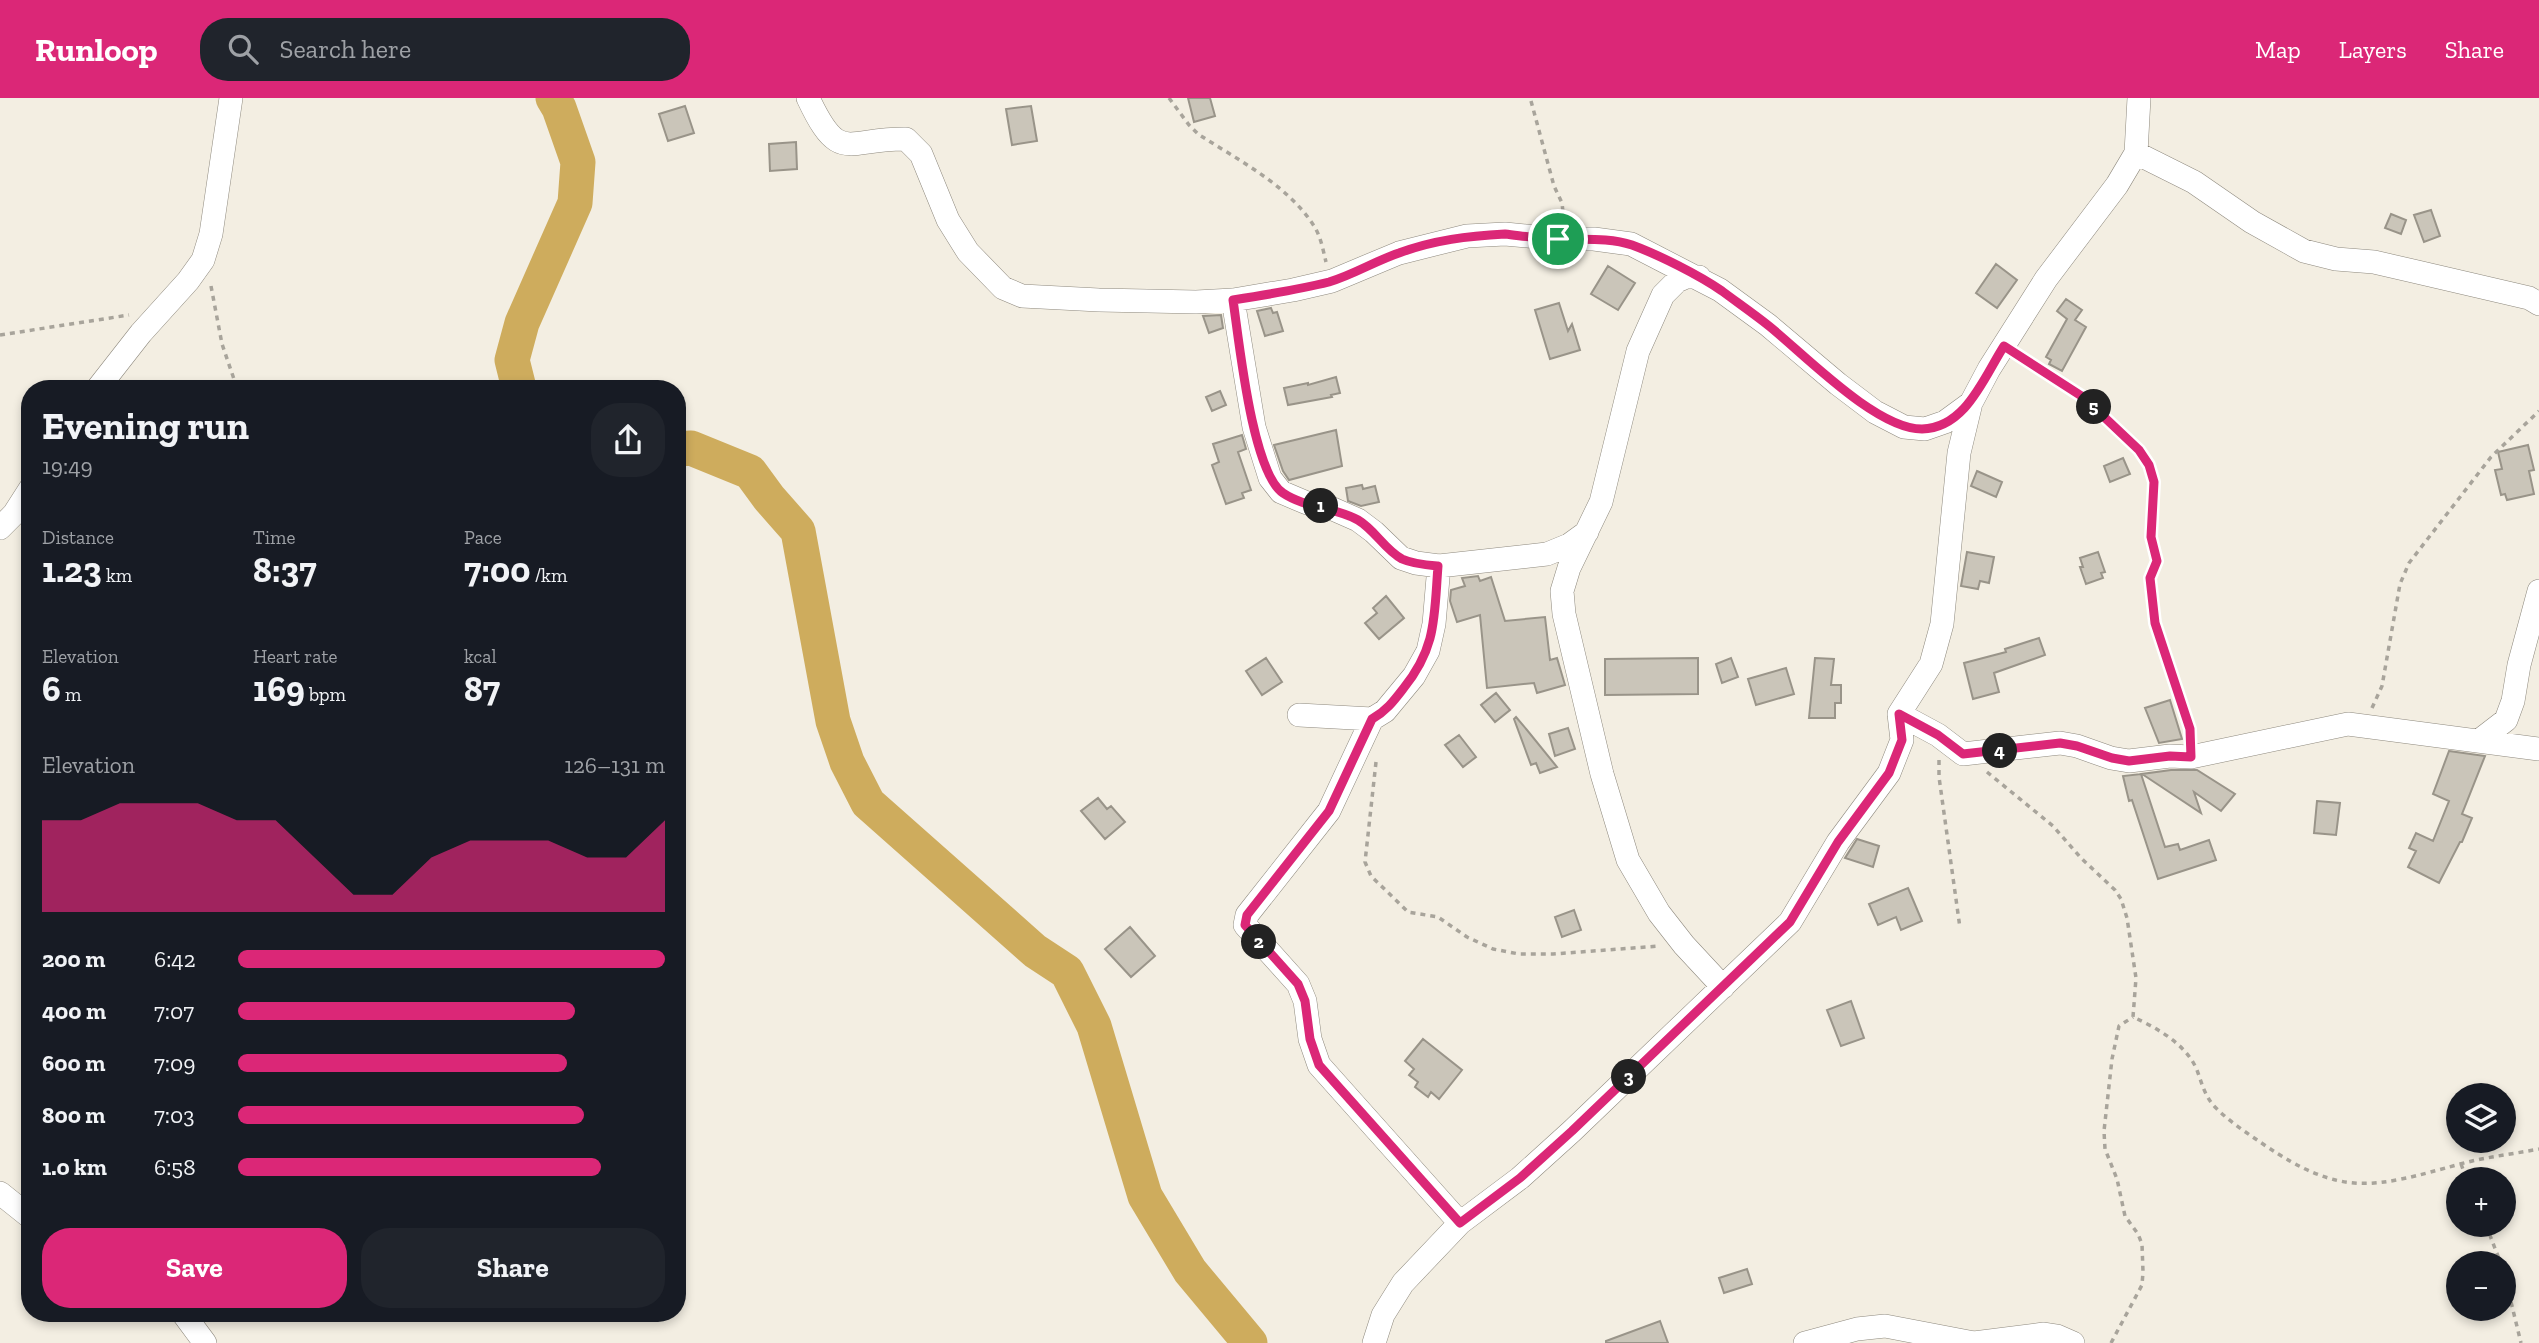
<!DOCTYPE html>
<meta charset="utf-8">
<style>
body{margin:0;font-family:"Zilla Slab",serif;background:#20242c;color:#f1f3f6;height:100vh;display:flex;flex-direction:column;font-size:26px;white-space:nowrap}
*{box-sizing:border-box;margin:0}
p{font-size:23px;color:#9ea1a6}
.icon{flex:none;width:38px;height:38px;fill:none;stroke:currentColor;stroke-width:2;stroke-linecap:round;stroke-linejoin:round}
.map{position:relative;flex:1;overflow:hidden}
.side{position:absolute;left:21px;top:282px;width:665px;height:942px;display:flex;flex-direction:column;background:#171b24;border-radius:28px;box-shadow:0 4px 10px #0003}
.side>*{flex:none}
.buttons{position:absolute;left:2446px;top:985px;display:grid;gap:14px}
.buttons a{display:grid;place-items:center;width:70px;height:70px;border-radius:50%;background:#171b24;box-shadow:0 4px 10px #0003;font-size:35px}
.pin{position:absolute;display:grid;place-items:center;width:60px;height:60px;color:#fff;margin:-30px;border:4px solid #fff;border-radius:50%;box-shadow:0 2px 7px #0007}
.km{position:absolute;width:35px;height:35px;margin:-18px;border-radius:50%;background:#222;color:#fff;font-size:19px;line-height:35px;text-align:center}
.round{display:grid;place-items:center;flex:none;width:74px;height:74px;border-radius:28px;background:#20242c}
.headline{display:flex;align-items:center;justify-content:space-between;height:119px;padding:0 21px}
h1{font-size:38px;font-weight:800;line-height:52px}
.figures{display:grid;grid-template-columns:repeat(3,1fr);gap:10px;height:119px;padding:7px 21px}
.figures div{display:grid;align-content:center}
.figures b{font-size:35px;font-weight:800}
.figures small{font-size:19px;font-weight:400}
.figures p{font-size:19px}
.chart{height:196px;padding:14px 21px}
.chart p{display:flex;justify-content:space-between}
.chart svg{width:100%;height:126px;margin-top:7px;fill:#db2777;opacity:.7}
.cta{display:flex;gap:14px;margin-top:auto;padding:14px 21px}
.cta a{flex:1;height:80px;border-radius:28px;background:#db2777;color:#fff;font-size:28px;font-weight:800;line-height:80px;text-align:center}
.cta a+a{background:#20242c;color:#f1f3f6}
ul{padding:0 21px;list-style:none;font-size:23px}
li{display:grid;grid-template-columns:112px 84px 1fr;align-items:center;height:52px}
li i{height:18px;border-radius:9px;background:#db2777}
header{display:flex;align-items:center;gap:42px;box-sizing:border-box;height:98px;padding:0 35px;background:#db2777;color:#fff}
header strong{font-size:33px}
nav{display:flex;gap:38px;margin-inline-start:auto;font-size:24px}
.search{width:490px;height:63px;background:#20242c;display:flex;align-items:center;gap:18px;box-sizing:border-box;padding:0 24px;border-radius:28px;color:#9ea1a6;font-size:26px}
.map>svg:first-child{display:block}
</style>
<header>
<strong>Runloop</strong>
<div class="search"><svg class="icon" aria-label="search" viewBox="0 0 24 24"><circle cx="10" cy="10" r="6"/><path d="M15 15l6 6"/></svg>Search here</div>
<nav><a>Map</a><a>Layers</a><a>Share</a></nav>
</header>
<div class="map">
<svg width="2539" height="1245" viewBox="0 0 2539 1245">
<rect width="100%" height="100%" fill="#f3eee2"/>
<g fill="none" stroke-linecap="round" stroke-linejoin="round">
<path stroke="#ceac5d" stroke-width="35" d="M 519,290 L 512,262 L 522,225 L 575,105 L 578,64 L 559,10 L 553,0
M 677,351 L 691,350 L 750,374 L 769,400 L 798,433 L 833,623 L 847,664 L 868,705 L 1035,853 L 1067,874 L 1094,928 L 1145,1098 L 1190,1173 L 1250,1245"/>
</g>
<path fill="#cac5b9" stroke="#999489" stroke-width="2" d="M 1188,0 L 1210,0 L 1215,18 L 1194,24 Z
M 685,8 L 694,35 L 668,43 L 659,16 Z
M 1031,8 L 1037,43 L 1012,47 L 1006,11 Z
M 796,44 L 797,71 L 770,73 L 769,46 Z
M 2431,112 L 2440,138 L 2424,144 L 2414,117 Z
M 2391,116 L 2406,122 L 2401,136 L 2385,130 Z
M 1996,166 L 2017,182 L 1997,210 L 1976,195 Z
M 1608,168 L 1635,185 L 1618,212 L 1591,196 Z
M 2066,201 L 2082,212 L 2075,222 L 2086,229 L 2062,273 L 2049,266 L 2051,262 L 2046,259 L 2067,221 L 2057,213 Z
M 1559,205 L 1568,233 L 1572,226 L 1580,252 L 1550,261 L 1535,212 Z
M 1271,210 L 1273,215 L 1277,214 L 1283,233 L 1265,238 L 1257,213 Z
M 1221,217 L 1223,230 L 1209,235 L 1203,218 Z
M 1336,279 L 1340,295 L 1331,297 L 1332,299 L 1288,307 L 1284,290 L 1308,285 L 1308,287 Z
M 1220,293 L 1226,307 L 1212,313 L 1206,299 Z
M 1336,332 L 1342,368 L 1289,382 L 1283,373 L 1274,347 Z
M 1242,337 L 1246,351 L 1238,354 L 1251,392 L 1242,395 L 1244,400 L 1226,406 L 1212,367 L 1219,364 L 1213,346 Z
M 2528,347 L 2534,372 L 2529,373 L 2534,396 L 2507,402 L 2505,396 L 2501,397 L 2495,372 L 2502,371 L 2498,354 Z
M 2123,360 L 2130,376 L 2110,384 L 2104,368 Z
M 1977,373 L 2002,384 L 1996,399 L 1971,388 Z
M 1362,387 L 1363,391 L 1375,388 L 1379,404 L 1361,408 L 1348,403 L 1346,390 Z
M 1967,454 L 1994,459 L 1989,485 L 1980,483 L 1978,491 L 1961,488 Z
M 2098,454 L 2105,474 L 2101,475 L 2103,480 L 2086,486 L 2080,469 L 2083,469 L 2080,460 Z
M 1478,478 L 1480,483 L 1491,479 L 1505,523 L 1545,519 L 1550,562 L 1557,560 L 1565,587 L 1537,595 L 1534,585 L 1487,590 L 1480,517 L 1457,524 L 1450,503 L 1451,492 L 1465,488 L 1462,480 Z
M 1386,498 L 1404,520 L 1379,541 L 1365,525 L 1377,515 L 1373,510 Z
M 2039,540 L 2045,557 L 1994,575 L 1999,594 L 1973,601 L 1964,565 L 2006,554 L 2005,551 Z
M 1266,560 L 1282,584 L 1262,597 L 1246,573 Z
M 1698,560 L 1698,596 L 1605,597 L 1605,561 Z
M 1731,560 L 1738,579 L 1722,585 L 1716,566 Z
M 1815,560 L 1834,561 L 1831,587 L 1841,587 L 1841,605 L 1835,605 L 1835,620 L 1809,620 Z
M 1786,570 L 1794,596 L 1756,607 L 1748,581 Z
M 1496,595 L 1510,612 L 1495,624 L 1481,607 Z
M 2170,602 L 2182,641 L 2159,645 L 2145,610 Z
M 1516,619 L 1527,632 L 1557,669 L 1540,675 L 1536,665 L 1531,667 L 1514,621 Z
M 1568,630 L 1575,651 L 1555,658 L 1549,636 Z
M 1459,637 L 1476,659 L 1463,669 L 1445,647 Z
M 2449,653 L 2485,658 L 2462,716 L 2472,720 L 2462,744 L 2460,744 L 2439,785 L 2408,769 L 2416,753 L 2409,750 L 2416,735 L 2433,743 L 2449,703 L 2433,696 Z
M 2171,672 L 2197,672 L 2235,696 L 2221,713 L 2194,694 L 2201,715 L 2142,676 Z
M 2141,676 L 2165,749 L 2178,746 L 2180,752 L 2209,742 L 2216,762 L 2158,781 L 2132,702 L 2129,703 L 2123,678 Z
M 1098,700 L 1107,711 L 1111,708 L 1125,724 L 1105,741 L 1081,713 Z
M 2317,703 L 2340,705 L 2336,737 L 2314,735 Z
M 1857,741 L 1879,748 L 1873,769 L 1845,760 Z
M 1908,790 L 1922,823 L 1901,832 L 1896,819 L 1878,827 L 1869,806 Z
M 1574,812 L 1581,832 L 1562,839 L 1555,819 Z
M 1130,829 L 1155,858 L 1131,879 L 1105,851 Z
M 1851,903 L 1864,940 L 1841,948 L 1827,912 Z
M 1423,941 L 1462,972 L 1439,1001 L 1431,994 L 1428,999 L 1415,989 L 1418,984 L 1409,977 L 1414,971 L 1405,963 Z
M 1747,1171 L 1752,1186 L 1724,1195 L 1719,1180 Z
M 1660,1223 L 1668,1245 L 1606,1245 L 1606,1243 Z"/>
<g fill="none" stroke-linecap="round" stroke-linejoin="round">
<g stroke="#8e897e" stroke-width="24">
<path id="minor" d="M 808,0 C 840,68 846,40 906,41 L 921,56 L 948,122 L 968,154 L 1003,190 L 1022,198 L 1099,202 L 1196,204 L 1233,202 L 1293,192 L 1332,183 L 1399,155 L 1467,138 L 1505,136 L 1558,141 L 1594,141 L 1631,146 L 1720,192 L 1768,227 L 1838,286 L 1875,314 L 1904,329 L 1925,331 L 1945,324 L 1971,305
M 2136,55 L 2194,84 L 2252,124 L 2304,153 L 2336,161 L 2374,164 L 2413,173 L 2529,200 L 2539,206
M 1699,179 L 1686,179 L 1677,183 L 1663,197 L 1638,253 L 1601,404 L 1569,470 L 1562,493 L 1564,516 L 1602,676 L 1628,762 L 1659,815 L 1684,847 L 1723,889
M 1233,202 L 1254,329 L 1270,380 L 1281,394 L 1307,405 L 1333,411 L 1358,422 L 1374,434 L 1401,460 L 1416,465 L 1439,468 L 1547,456 L 1569,447 L 1587,434
M 98,290 L 141,235 L 188,183 L 203,162 L 211,136 L 231,0
M 0,430 L 14,416 L 30,391
M 1899,616 L 1938,637 L 1963,656 L 2060,645 L 2077,648 L 2111,660 L 2129,663 L 2170,658 L 2191,659 L 2348,626 L 2539,651
M 1299,617 L 1372,621 L 1385,613 L 1414,578 L 1428,553 L 1434,526 L 1439,468
M 1372,621 L 1329,713 L 1247,817 L 1245,827 L 1298,886 L 1305,903 L 1310,941 L 1319,967 L 1460,1125
M 2480,642 L 2506,622 L 2513,603 L 2519,567 L 2539,493
M 0,1095 L 30,1119
M 182,1214 L 205,1245
M 1374,1245 L 1383,1217 L 1403,1185 L 1460,1125 L 1520,1080 L 1572,1033 L 1790,824 L 1838,744 L 1889,675 L 1902,642 L 1899,616 L 1931,566 L 1942,526 L 1959,355 L 1971,305 L 1989,271 L 2046,181 L 2117,87 L 2136,55 L 2139,0
M 1805,1245 L 1857,1231 L 1885,1228 L 1974,1245 L 2044,1236 L 2057,1238 L 2073,1245"/>
</g>
<path stroke="#a8a49b" stroke-width="3.5" stroke-dasharray="5 5" stroke-linecap="butt" d="M 1169,0 L 1189,27 L 1198,36 C 1238,62 1288,87 1314,128 C 1321,139 1323,152 1326,164
M 1531,3 L 1554,88 L 1562,105 L 1564,123
M 211,188 L 222,246 L 237,290
M 0,237 L 129,217
M 2021,258 L 2083,298 L 2139,352 L 2149,367 L 2154,384 L 2151,439 L 2157,463 L 2150,479 L 2155,525 L 2190,631 L 2191,639
M 2372,610 L 2382,588 L 2400,486 L 2409,465 L 2491,359 L 2539,313
M 1939,662 L 1939,679 L 1960,830
M 1376,664 L 1365,764 L 1371,778 L 1408,814 L 1438,819 L 1467,839 L 1493,851 L 1519,856 L 1553,856 L 1659,848
M 1987,674 L 2053,728 L 2081,760 L 2115,792 L 2121,801 L 2127,820 L 2136,880 L 2133,919 C 2157,930 2186,946 2197,972 C 2202,986 2205,999 2216,1010 C 2230,1024 2247,1035 2263,1046 C 2342,1100 2373,1090 2460,1066 C 2486,1059 2513,1056 2539,1051
M 2461,1066 L 2467,1082
M 2486,1127 L 2501,1166
M 2504,1175 L 2521,1245
M 2111,1245 L 2142,1187 L 2143,1174 L 2142,1146 L 2138,1136 L 2125,1118 L 2117,1081 L 2105,1051 L 2104,1033 L 2112,961 L 2119,928 L 2133,919"/>
<use href="#minor" stroke="#fff" stroke-width="23"/>
</g>
<g fill="none" stroke-linecap="round" stroke-linejoin="round">
<g stroke="#fff" stroke-width="14">
<path id="route" d="M 1505,136 C 1523,138 1541,141 1558,141 C 1582,142 1609,139 1632,147 C 1659,157 1699,177 1722,193 C 1738,205 1754,216 1769,228 C 1805,257 1876,331 1922,331 C 1966,330 1984,279 2004,248 L 2083,299 L 2139,352 L 2149,367 L 2154,384 L 2151,439 L 2157,463 L 2150,480 L 2155,525 L 2190,631 L 2191,659 L 2170,658 L 2129,663 L 2112,660 L 2077,648 L 2060,645 L 1963,656 L 1938,637 L 1899,616 L 1902,642 L 1889,675 L 1838,744 L 1790,824 L 1572,1033 L 1520,1080 L 1460,1125 L 1319,967 L 1310,941 L 1305,903 L 1298,886 L 1245,827 L 1247,817 L 1329,713 L 1372,621 C 1386,613 1393,604 1403,591 C 1437,549 1434,519 1438,468 C 1426,467 1413,466 1402,461 C 1385,452 1375,432 1358,422 C 1335,409 1305,410 1283,395 C 1252,374 1239,242 1233,202 C 1265,197 1297,192 1329,184 C 1353,177 1375,163 1399,155 C 1434,142 1468,138 1505,136 Z"/>
</g>
<use href="#route" stroke="#db2777" stroke-width="9"/>
</g>
</svg>
<div class="buttons">
<a><svg class="icon" aria-label="layers" viewBox="0 0 24 24"><path d="M12 4l9 5-9 5-9-5zM3 14l9 5 9-5"/></svg></a>
<a>+</a>
<a>−</a>
</div>
<div class="pin" style="left:1558px;top:141px;background:#1e9e55"><svg class="icon" aria-label="arrive" viewBox="0 0 24 24"><path d="M6 21V4h12l-3 4 3 4H6"/></svg></div>
<b class="km" style="left:1321px;top:408px">1</b>
<b class="km" style="left:1259px;top:844px">2</b>
<b class="km" style="left:1629px;top:979px">3</b>
<b class="km" style="left:2000px;top:653px">4</b>
<b class="km" style="left:2094px;top:309px">5</b>
<section class="side">
<div class="headline"><div><h1>Evening run</h1><p>19:49</p></div><a class="round"><svg class="icon" aria-label="share" viewBox="0 0 24 24"><path d="M12 15V3M7 8l5-5 5 5M5 13v7h14v-7"/></svg></a></div>
<div class="figures">
<div><p>Distance</p><b>1.23<small> km</small></b></div>
<div><p>Time</p><b>8:37</b></div>
<div><p>Pace</p><b>7:00<small> /km</small></b></div>
</div>
<div class="figures">
<div><p>Elevation</p><b>6<small> m</small></b></div>
<div><p>Heart rate</p><b>169<small> bpm</small></b></div>
<div><p>kcal</p><b>87</b></div>
</div>
<div class="chart"><p><span>Elevation</span>126–131 m</p>
<svg viewBox="0 0 160 44" preserveAspectRatio="none"><path d="M0 44V12L10 12L20 6L30 6L40 6L50 12L60 12L70 25L80 38L90 38L100 25L110 19L120 19L130 19L140 25L150 25L160 12V44z"/></svg>
</div>
<ul>
<li><b>200 m</b>6:42<i style="width:100%"></i></li>
<li><b>400 m</b>7:07<i style="width:79%"></i></li>
<li><b>600 m</b>7:09<i style="width:77%"></i></li>
<li><b>800 m</b>7:03<i style="width:81%"></i></li>
<li><b>1.0 km</b>6:58<i style="width:85%"></i></li>
</ul>
<div class="cta"><a>Save</a><a>Share</a></div>
</section>
</div>
